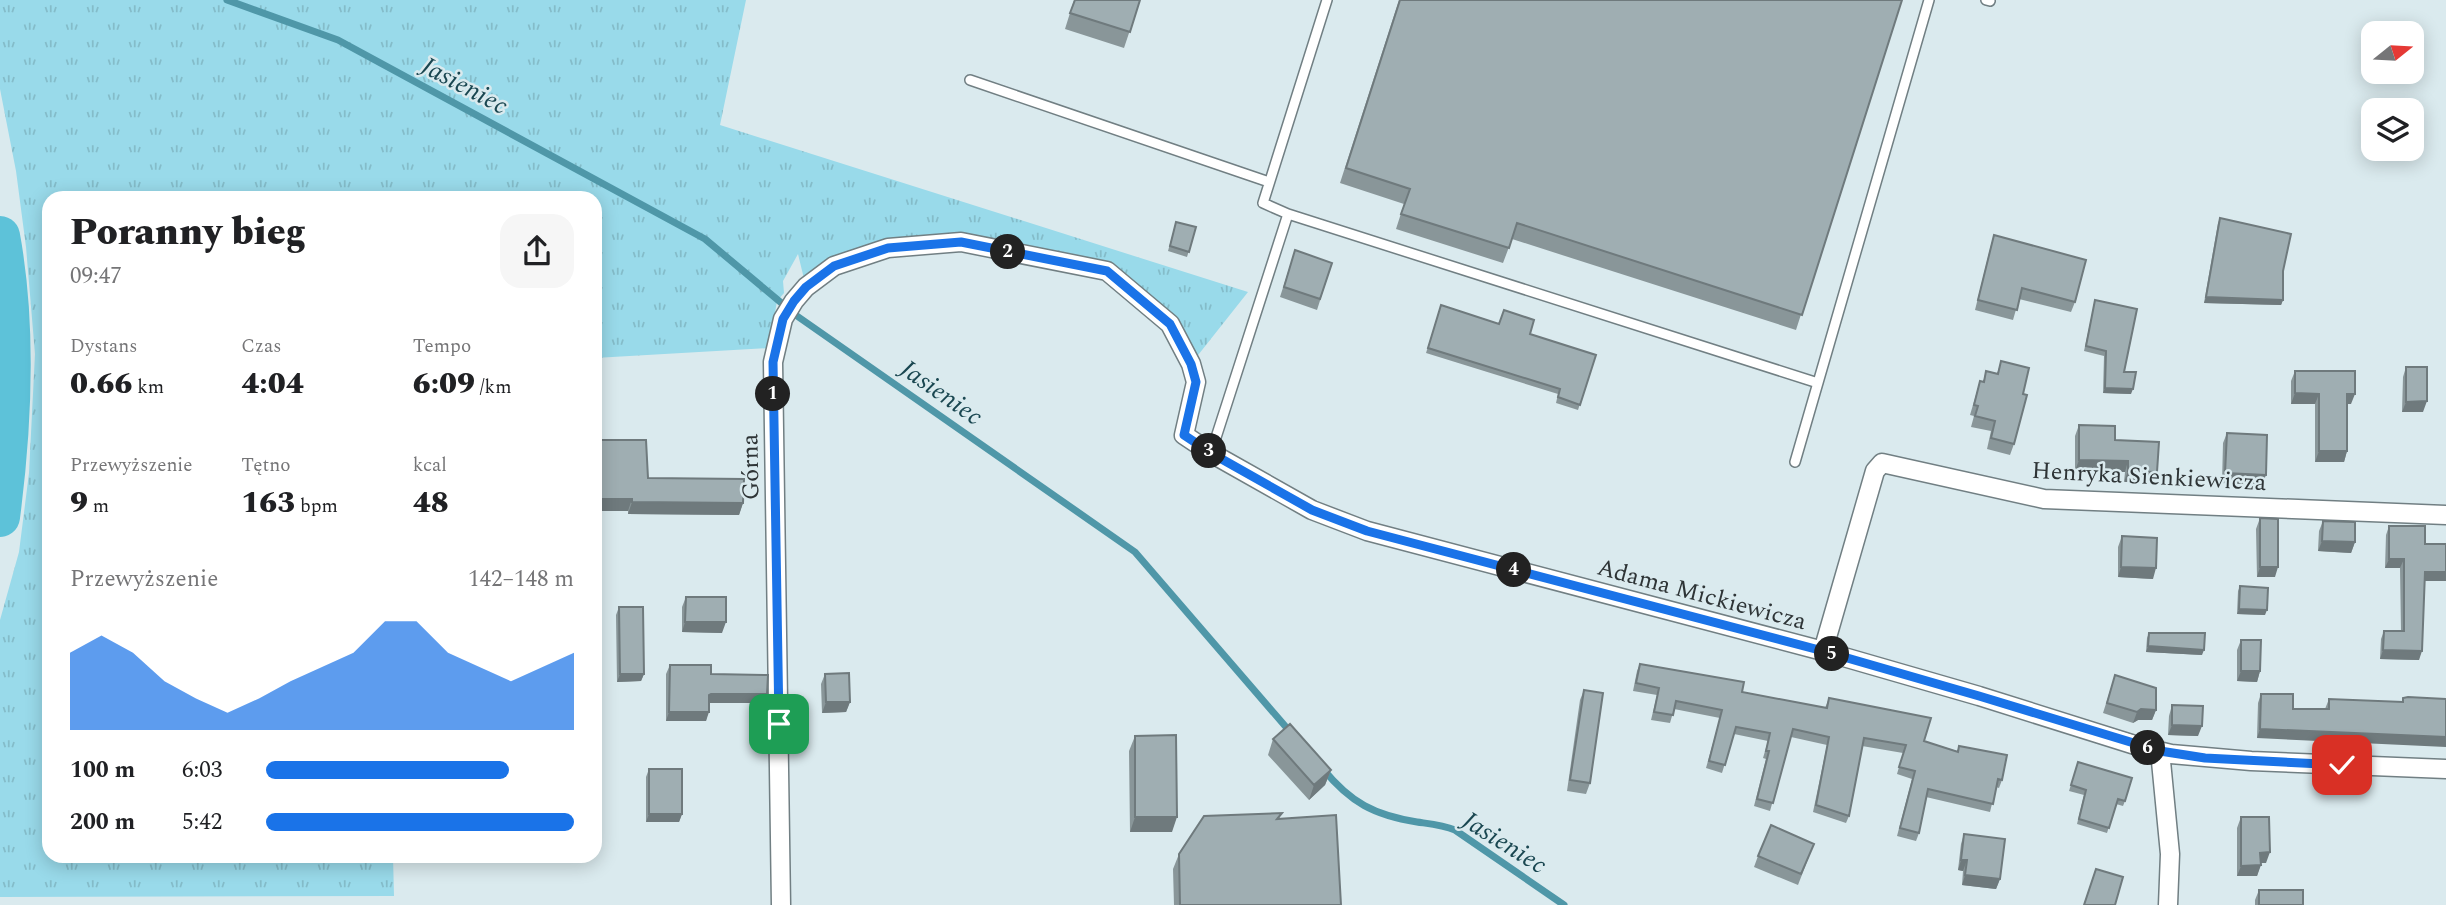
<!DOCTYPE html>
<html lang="pl">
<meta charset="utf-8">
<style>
body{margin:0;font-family:Spectral,serif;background:#f6f6f6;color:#202124;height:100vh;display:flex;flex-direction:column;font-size:26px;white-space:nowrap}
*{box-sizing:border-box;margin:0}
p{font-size:23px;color:#757577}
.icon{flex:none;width:38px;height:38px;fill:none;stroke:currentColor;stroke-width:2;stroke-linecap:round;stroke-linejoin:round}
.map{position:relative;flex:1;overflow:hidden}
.details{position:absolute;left:42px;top:191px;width:560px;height:672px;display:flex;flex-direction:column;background:#fff;border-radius:21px;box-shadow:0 4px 18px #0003}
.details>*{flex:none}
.needle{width:46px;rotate:72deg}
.fabs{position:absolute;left:2361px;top:21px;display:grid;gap:14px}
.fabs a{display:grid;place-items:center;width:63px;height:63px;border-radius:14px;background:#fff;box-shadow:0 4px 18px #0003;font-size:35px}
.pin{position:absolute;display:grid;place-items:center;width:60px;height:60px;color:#fff;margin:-30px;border-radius:14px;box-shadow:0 4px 10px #0006}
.km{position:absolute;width:35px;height:35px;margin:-18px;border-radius:50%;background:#222;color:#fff;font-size:19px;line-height:35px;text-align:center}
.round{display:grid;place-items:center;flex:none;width:74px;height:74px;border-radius:21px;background:#f6f6f6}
.head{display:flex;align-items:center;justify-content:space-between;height:119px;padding:0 28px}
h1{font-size:38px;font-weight:800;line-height:52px}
.metrics{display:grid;grid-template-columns:repeat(3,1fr);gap:10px;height:119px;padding:7px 28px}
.metrics div{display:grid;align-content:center}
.metrics b{font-size:30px;font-weight:800}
.metrics small{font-size:19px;font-weight:400}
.metrics p{font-size:19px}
.chart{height:196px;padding:14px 28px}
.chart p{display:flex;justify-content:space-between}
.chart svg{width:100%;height:126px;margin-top:7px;fill:#1a73e8;opacity:.7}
ul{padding:0 28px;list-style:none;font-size:23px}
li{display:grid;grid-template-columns:112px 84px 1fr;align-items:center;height:52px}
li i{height:18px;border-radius:9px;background:#1a73e8}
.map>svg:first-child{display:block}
</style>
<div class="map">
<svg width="2446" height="905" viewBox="0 0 2446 905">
<defs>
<pattern id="grass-tufts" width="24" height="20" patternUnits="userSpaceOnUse" patternTransform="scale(1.75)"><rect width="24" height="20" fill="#99daea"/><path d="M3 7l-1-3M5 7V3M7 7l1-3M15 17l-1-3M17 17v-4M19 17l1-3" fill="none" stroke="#84bcc9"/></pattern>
</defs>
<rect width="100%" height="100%" fill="#daeaee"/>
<path fill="url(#grass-tufts)" d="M 0,0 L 746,0 L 720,125 L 1248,292 L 1191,364 L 1170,324 L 1107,271 L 961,242 L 888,248 L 806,287 L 798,254 L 783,281 L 784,293 L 777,301 L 769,348 L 595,358 L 595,198 L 49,198 L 49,856 L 393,856 L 394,896 L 0,897 L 0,620 L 19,552 L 29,473 L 35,354 L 26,247 L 16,171 L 0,89 Z"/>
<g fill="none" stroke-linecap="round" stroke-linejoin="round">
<path stroke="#4f97a8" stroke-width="7" d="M 227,0 L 338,40 L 705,239 L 797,316 L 1135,552 L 1292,734
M 1323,769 C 1351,803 1374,815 1417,822 C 1431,824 1443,825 1455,830 L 1564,905"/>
<path stroke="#5dc2d9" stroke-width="40" d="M 0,236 C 17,328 12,425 0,517"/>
<g stroke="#717f83" stroke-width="12">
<path id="lane" d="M 1986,0 L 1990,1
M 970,80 L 1269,182
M 1288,214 L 1818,383
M 1211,453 L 1288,214 L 1263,203 L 1327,0
M 1795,462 L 1929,0"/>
</g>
<g stroke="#717f83" stroke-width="21">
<path id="street" d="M 1823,651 L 1875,471 L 1882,463 L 2044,499 L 2446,515
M 2160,751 L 2170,854 L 2168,905
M 781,905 L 773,362 L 783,319 L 794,301 L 806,287 L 834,266 L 888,248 L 961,242 L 1107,271 L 1170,324 L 1191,364 L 1196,382 L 1184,435 L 1211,453 L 1312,510 L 1367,531 L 1823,651 L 1979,696 L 2138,746 L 2171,754 L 2251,761 L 2446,769"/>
</g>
<use href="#lane" stroke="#fff" stroke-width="9"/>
<use href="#street" stroke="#fff" stroke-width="18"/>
</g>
<path fill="#899699" d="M 1074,0 L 1140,0 L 1124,48 L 1065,29 Z
M 1399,0 L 1902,0 L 1796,330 L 1512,239 L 1503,263 L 1396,229 L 1404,204 L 1340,183 Z
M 2220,218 L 2283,271 L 2283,300 L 2281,305 L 2204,303 L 2218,223 Z
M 1176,222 L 1196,227 L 1187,257 L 1168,251 Z
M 1994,235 L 2075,302 L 2071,312 L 2019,299 L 2013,320 L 1975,310 L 1991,245 Z
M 1295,250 L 1332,263 L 1317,310 L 1280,297 Z
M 2095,300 L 2124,372 L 2131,394 L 2103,393 L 2104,356 L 2084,351 Z
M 1441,305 L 1596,355 L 1578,410 L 1556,403 L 1558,394 L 1426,353 Z
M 2001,361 L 2023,394 L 2014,444 L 2010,455 L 1987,449 L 1991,431 L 1971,427 L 1974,416 L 1970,415 L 1980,381 L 1983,382 L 1986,371 L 1997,374 Z
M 2406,367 L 2423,412 L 2402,412 L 2403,377 Z
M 2295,371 L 2351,404 L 2347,404 L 2347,451 L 2344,462 L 2315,462 L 2315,404 L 2291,404 L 2291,381 Z
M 2079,425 L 2115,440 L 2153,482 L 2124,482 L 2125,472 L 2075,471 L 2075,436 Z
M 2227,433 L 2262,485 L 2222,483 L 2223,443 Z
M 595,440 L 648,478 L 743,503 L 739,515 L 628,514 L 628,511 L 595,511 Z
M 2260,518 L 2275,577 L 2257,577 L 2256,529 Z
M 2323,521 L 2355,542 L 2351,553 L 2318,551 L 2319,531 Z
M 2389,526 L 2425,544 L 2446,544 L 2446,581 L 2425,581 L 2419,660 L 2380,659 L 2381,639 L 2384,631 L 2401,631 L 2400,568 L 2385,568 L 2386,535 Z
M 2122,536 L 2153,579 L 2118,577 L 2118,547 Z
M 2240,586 L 2265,615 L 2237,614 L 2238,591 Z
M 686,597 L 722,633 L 682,632 L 682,607 Z
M 619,607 L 644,674 L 641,681 L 617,682 L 616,615 Z
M 2149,633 L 2202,655 L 2146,652 L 2147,638 Z
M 2241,640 L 2260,671 L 2257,682 L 2237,681 L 2237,650 Z
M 1640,664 L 1742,692 L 1825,708 L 1829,698 L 1924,741 L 1957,751 L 1959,746 L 2002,780 L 1999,788 L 1996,787 L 1990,812 L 1926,797 L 1919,833 L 1916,841 L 1897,836 L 1912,779 L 1897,774 L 1903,753 L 1862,746 L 1849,816 L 1846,823 L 1813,812 L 1827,745 L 1791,737 L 1770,811 L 1754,806 L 1766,759 L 1763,758 L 1768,741 L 1734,734 L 1722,773 L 1706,768 L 1720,718 L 1674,709 L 1670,723 L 1651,720 L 1657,695 L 1633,691 L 1637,671 Z
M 670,665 L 711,674 L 764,703 L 709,703 L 706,721 L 666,721 L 666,674 Z
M 825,674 L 850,702 L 846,712 L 822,713 L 821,684 Z
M 2115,675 L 2156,710 L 2152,720 L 2138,720 L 2133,723 L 2103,713 Z
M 1584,690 L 1590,783 L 1586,794 L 1567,791 L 1580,700 Z
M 2261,694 L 2293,709 L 2325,709 L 2329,699 L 2402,702 L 2403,698 L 2446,699 L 2257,738 L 2258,703 Z
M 2172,705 L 2198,736 L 2168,735 L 2169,716 Z
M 1135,736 L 1172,832 L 1130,832 L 1129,751 Z
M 1273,739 L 1331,770 L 1325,785 L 1309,800 L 1268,755 Z
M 2078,762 L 2125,801 L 2123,806 L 2116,804 L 2107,833 L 2077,824 L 2084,795 L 2069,791 Z
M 649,769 L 682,814 L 679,822 L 646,822 L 646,777 Z
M 2241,817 L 2266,863 L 2261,863 L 2257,876 L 2237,876 L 2237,828 Z
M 1281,818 L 1341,905 L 1174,905 L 1173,869 L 1179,854 Z
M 1964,834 L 2000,879 L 1996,889 L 1962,885 L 1963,871 L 1958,870 L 1961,844 Z
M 1810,854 L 1798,885 L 1754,867 L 1758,856 Z
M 2259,890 L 2303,905 L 2255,905 L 2255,900 Z"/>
<path fill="#6f7a7d" d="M 2206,297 L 2283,300 L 2281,305 L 2204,303 Z
M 2105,388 L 2133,389 L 2131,394 L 2103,393 Z
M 2295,393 L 2319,394 L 2315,404 L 2291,404 Z
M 2347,394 L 2355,394 L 2351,404 L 2344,404 Z
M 2427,401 L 2423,412 L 2402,412 L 2406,402 Z
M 2319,451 L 2347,451 L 2344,462 L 2315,462 Z
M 2079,460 L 2128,461 L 2125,472 L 2075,471 Z
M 595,461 L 600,461 L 595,473 Z
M 2128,471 L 2157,472 L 2153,482 L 2124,482 Z
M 2225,473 L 2266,475 L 2262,485 L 2222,483 Z
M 600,499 L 632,499 L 628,511 L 595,511 Z
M 632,502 L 743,503 L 739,515 L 628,514 Z
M 2322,541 L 2355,542 L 2351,553 L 2318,551 Z
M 2389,559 L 2404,559 L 2400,568 L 2385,568 Z
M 2121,567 L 2156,568 L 2153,579 L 2118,577 Z
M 2260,567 L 2278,567 L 2275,577 L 2257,577 Z
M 2425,572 L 2446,572 L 2446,581 L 2422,581 Z
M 2239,609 L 2267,610 L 2265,615 L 2237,614 Z
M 685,622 L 726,622 L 722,633 L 682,632 Z
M 2148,646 L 2204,650 L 2202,655 L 2146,652 Z
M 2383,650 L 2422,651 L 2419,660 L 2380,659 Z
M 2241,671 L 2260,671 L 2257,682 L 2237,681 Z
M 620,674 L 644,674 L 641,681 L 617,682 Z
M 711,694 L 767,694 L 764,703 L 708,703 L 709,695 Z
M 826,702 L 850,702 L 846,712 L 822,713 Z
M 2141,709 L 2156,710 L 2152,720 L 2138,720 L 2133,723 L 2137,712 Z
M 669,712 L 709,712 L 706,721 L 666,721 Z
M 2172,725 L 2202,726 L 2198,736 L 2168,735 Z
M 2260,729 L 2446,737 L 2446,747 L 2257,738 Z
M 1331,770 L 1325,785 L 1309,800 L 1314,785 Z
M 649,814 L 682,814 L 679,822 L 646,822 Z
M 1135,817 L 1177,817 L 1172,832 L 1130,832 Z
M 2270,852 L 2266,863 L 2256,863 L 2260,853 Z
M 1961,860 L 1967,860 L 1963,871 L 1958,870 Z
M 2261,865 L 2257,876 L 2237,876 L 2241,866 Z
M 1965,875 L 2000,879 L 1996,889 L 1962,885 Z"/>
<path fill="#9faeb2" stroke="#6f7a7d" stroke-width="2" d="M 1075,0 L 1140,0 L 1130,32 L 1070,13 Z
M 1400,0 L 1902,0 L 1802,315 L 1517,223 L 1509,248 L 1401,214 L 1410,189 L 1346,168 Z
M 2220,218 L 2291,234 L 2283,271 L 2283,300 L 2206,297 Z
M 1176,222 L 1196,227 L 1189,252 L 1170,246 Z
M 1994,235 L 2086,260 L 2075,302 L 2022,288 L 2017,310 L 1978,300 Z
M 1295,250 L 1332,263 L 1320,299 L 1284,287 Z
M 2095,300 L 2137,309 L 2124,372 L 2136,372 L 2133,389 L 2105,388 L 2106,351 L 2086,346 Z
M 1441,305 L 1499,324 L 1504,310 L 1534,320 L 1530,334 L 1596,355 L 1580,405 L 1558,397 L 1560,389 L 1428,348 Z
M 2001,361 L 2029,368 L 2023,394 L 2027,395 L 2014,444 L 1991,438 L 1995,421 L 1975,416 L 1978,406 L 1974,405 L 1980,381 L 1984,382 L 1986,371 L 1998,374 Z
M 2406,367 L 2427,367 L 2427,401 L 2406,402 Z
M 2295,371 L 2355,371 L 2355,394 L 2347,394 L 2347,451 L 2319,451 L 2319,394 L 2295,393 Z
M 2079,425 L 2115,426 L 2115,440 L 2159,442 L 2157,472 L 2128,471 L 2128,461 L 2079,460 Z
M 2227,433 L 2267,435 L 2266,475 L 2225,473 Z
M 595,440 L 646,440 L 648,478 L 744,479 L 743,503 L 632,502 L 632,499 L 600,499 L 600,461 L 595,461 Z
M 2260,518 L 2278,519 L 2278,567 L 2260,567 Z
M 2323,521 L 2355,522 L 2355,542 L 2322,541 Z
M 2389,526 L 2425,526 L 2425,544 L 2446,544 L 2446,572 L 2425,572 L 2422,651 L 2383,650 L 2384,631 L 2404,631 L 2404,559 L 2389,559 Z
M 2122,536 L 2157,538 L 2156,568 L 2121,567 Z
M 2240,586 L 2268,588 L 2267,610 L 2239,609 Z
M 686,597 L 726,597 L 726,622 L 685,622 Z
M 619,607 L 643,607 L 644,674 L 620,674 Z
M 2149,633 L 2205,633 L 2204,650 L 2148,646 Z
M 595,640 L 599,640 L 595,649 Z
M 2241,640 L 2261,640 L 2260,671 L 2241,671 Z
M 1640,664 L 1744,682 L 1742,692 L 1827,708 L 1829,698 L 1931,718 L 1924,741 L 1958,752 L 1959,746 L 2007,755 L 2002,780 L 1998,779 L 1993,804 L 1928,789 L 1919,833 L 1900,828 L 1915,771 L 1899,767 L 1906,745 L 1864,738 L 1849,816 L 1816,805 L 1829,737 L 1793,729 L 1773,803 L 1757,799 L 1769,751 L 1766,751 L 1770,733 L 1736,727 L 1725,765 L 1709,761 L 1722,710 L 1676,701 L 1673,715 L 1654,712 L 1659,688 L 1636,683 Z
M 670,665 L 711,665 L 711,674 L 768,675 L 767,694 L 711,694 L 709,695 L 709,712 L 669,712 Z
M 849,673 L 850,702 L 826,702 L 825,674 Z
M 2115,675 L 2156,688 L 2156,710 L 2141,709 L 2137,712 L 2107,703 Z
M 1584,690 L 1603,693 L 1590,783 L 1570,780 Z
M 2261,694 L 2293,694 L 2293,709 L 2329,709 L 2329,699 L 2403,702 L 2403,698 L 2408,697 L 2446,699 L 2446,737 L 2260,729 Z
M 2172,705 L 2203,706 L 2202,726 L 2172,725 Z
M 1290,724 L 1331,770 L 1314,785 L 1273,739 Z
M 1176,735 L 1177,817 L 1135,817 L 1135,736 Z
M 2078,762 L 2132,778 L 2125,801 L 2118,799 L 2109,828 L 2079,819 L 2086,790 L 2071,785 Z
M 649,769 L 682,769 L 682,814 L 649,814 Z
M 1282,813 L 1277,819 L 1336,815 L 1341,905 L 1180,905 L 1179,854 L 1204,816 Z
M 2241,817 L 2269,817 L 2270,852 L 2260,853 L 2261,865 L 2241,866 Z
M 1771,825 L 1814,844 L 1801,874 L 1758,856 Z
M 1964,834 L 2005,839 L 2000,879 L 1965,875 L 1967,860 L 1961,860 Z
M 2096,869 L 2123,877 L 2115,905 L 2084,905 Z
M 2259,890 L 2303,890 L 2303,905 L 2259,905 Z"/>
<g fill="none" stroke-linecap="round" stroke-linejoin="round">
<g stroke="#fff" stroke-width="14">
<path id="route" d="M 779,724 L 773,362 L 783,319 L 794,301 L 806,287 L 834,266 L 888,248 L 961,242 L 1107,271 L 1170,324 L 1191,364 L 1196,382 L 1184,435 L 1211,453 L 1312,510 L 1367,531 L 1823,651 L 1979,696 L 2160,751 L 2205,758 L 2342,765"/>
</g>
<use href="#route" stroke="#1a73e8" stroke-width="9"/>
</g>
<g text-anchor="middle" stroke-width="5" stroke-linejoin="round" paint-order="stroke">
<g font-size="24" fill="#2e3436" stroke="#daeaee">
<text transform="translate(750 467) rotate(-91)" y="8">Górna</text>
<text transform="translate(2149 476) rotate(3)" y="8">Henryka Sienkiewicza</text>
<text transform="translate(1702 594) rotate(15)" y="8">Adama Mickiewicza</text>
</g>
<g font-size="26" font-style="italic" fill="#1a4751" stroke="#daeaee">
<text transform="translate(465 85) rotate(28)" y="9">Jasieniec</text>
<text transform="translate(942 392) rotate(35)" y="9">Jasieniec</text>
<text transform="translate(1505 842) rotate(32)" y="9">Jasieniec</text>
</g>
</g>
</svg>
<div class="fabs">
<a><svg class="needle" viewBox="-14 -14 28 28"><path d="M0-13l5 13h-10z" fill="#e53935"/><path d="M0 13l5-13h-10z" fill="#757577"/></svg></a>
<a><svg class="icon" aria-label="layers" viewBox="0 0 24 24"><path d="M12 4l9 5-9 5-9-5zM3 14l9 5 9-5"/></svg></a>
</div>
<div class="pin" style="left:779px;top:724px;background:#1e9e55"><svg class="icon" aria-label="arrive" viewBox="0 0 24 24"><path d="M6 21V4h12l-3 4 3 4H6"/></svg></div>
<div class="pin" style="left:2342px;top:765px;background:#d93025"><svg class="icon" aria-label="check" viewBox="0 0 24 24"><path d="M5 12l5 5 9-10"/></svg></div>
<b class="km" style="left:773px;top:394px">1</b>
<b class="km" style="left:1008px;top:252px">2</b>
<b class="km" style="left:1209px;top:451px">3</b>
<b class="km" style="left:1514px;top:570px">4</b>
<b class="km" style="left:1832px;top:654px">5</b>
<b class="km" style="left:2148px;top:748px">6</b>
<section class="details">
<div class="head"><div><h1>Poranny bieg</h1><p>09:47</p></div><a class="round"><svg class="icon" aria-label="share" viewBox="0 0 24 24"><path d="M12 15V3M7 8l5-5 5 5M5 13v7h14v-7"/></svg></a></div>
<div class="metrics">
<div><p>Dystans</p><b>0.66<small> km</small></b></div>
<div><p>Czas</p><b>4:04</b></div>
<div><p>Tempo</p><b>6:09<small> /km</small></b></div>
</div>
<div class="metrics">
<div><p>Przewyższenie</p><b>9<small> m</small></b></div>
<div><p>Tętno</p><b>163<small> bpm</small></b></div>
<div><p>kcal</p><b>48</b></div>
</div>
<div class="chart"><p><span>Przewyższenie</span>142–148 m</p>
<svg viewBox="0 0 160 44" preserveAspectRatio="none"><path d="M0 44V17L10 11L20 17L30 27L40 33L50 38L60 33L70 27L80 22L90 17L100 6L110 6L120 17L130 22L140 27L150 22L160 17V44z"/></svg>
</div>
<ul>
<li><b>100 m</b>6:03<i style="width:79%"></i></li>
<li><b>200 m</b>5:42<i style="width:100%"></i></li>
</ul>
</section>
</div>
